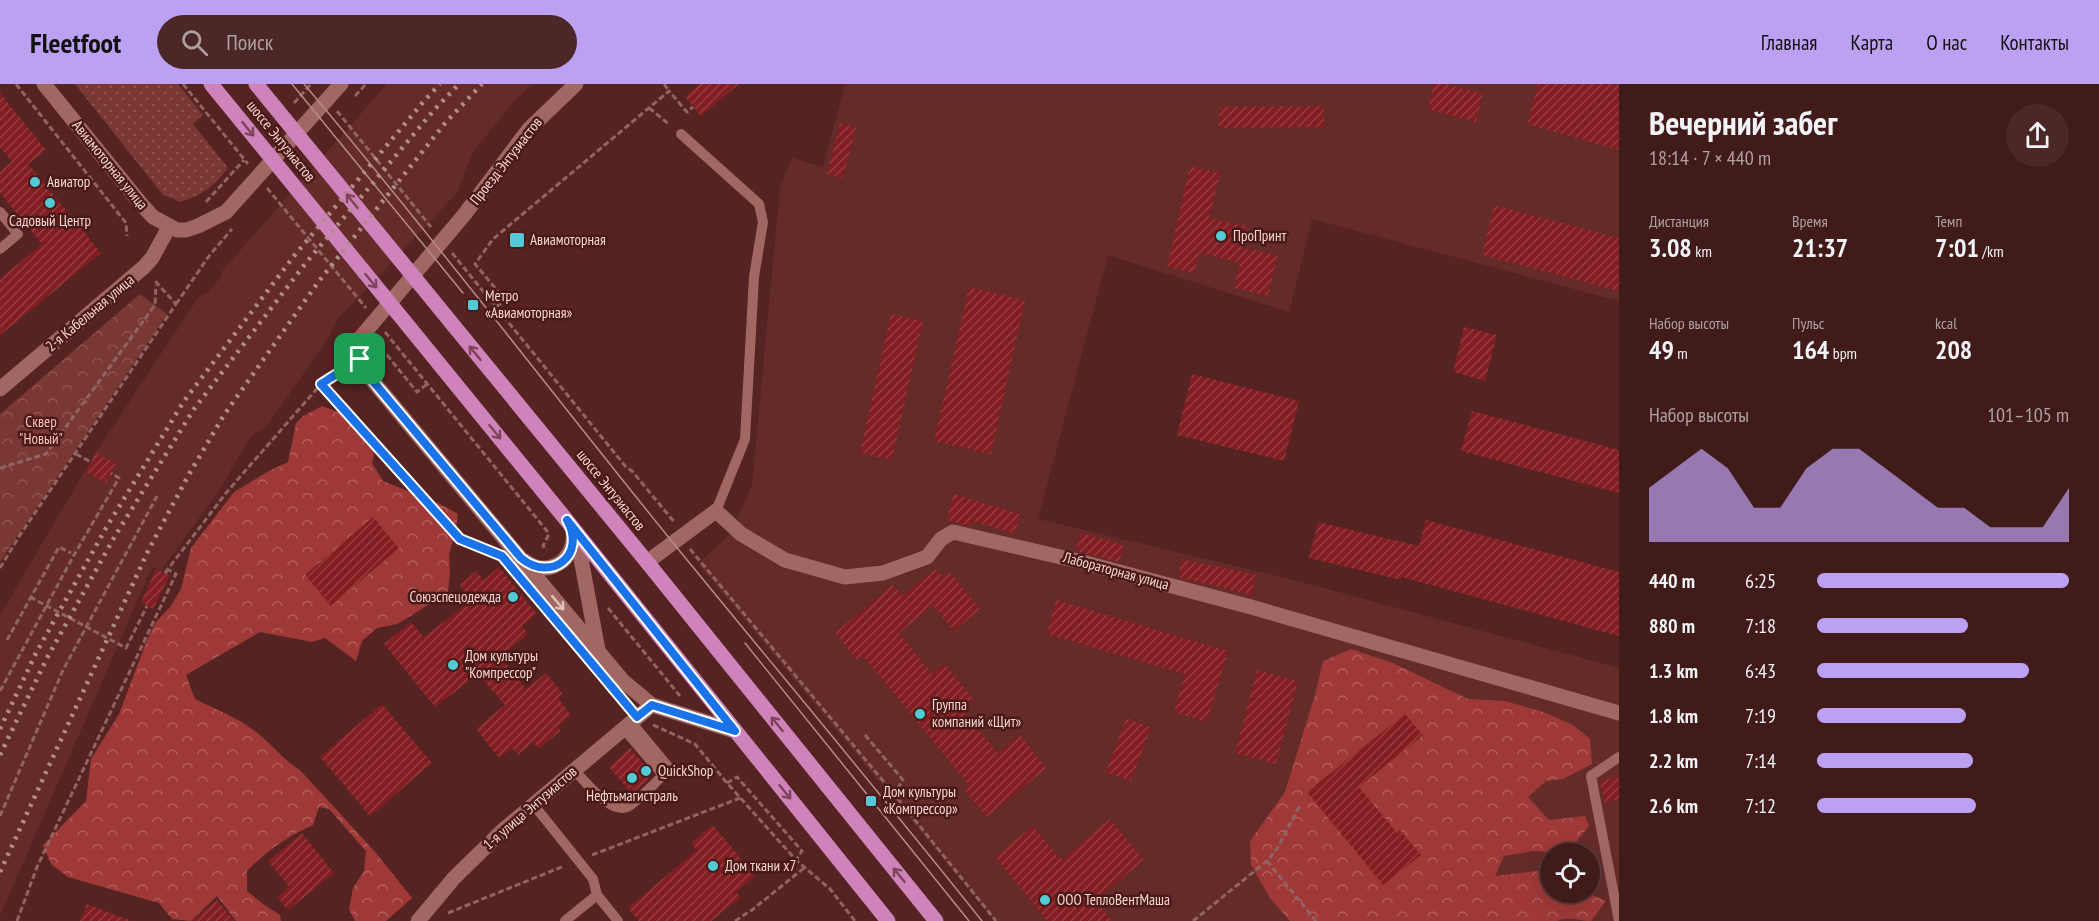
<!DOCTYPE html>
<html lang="ru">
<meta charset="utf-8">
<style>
body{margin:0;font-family:"PT Sans Narrow",sans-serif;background:#4b2827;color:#f1f3f6;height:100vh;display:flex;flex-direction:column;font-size:22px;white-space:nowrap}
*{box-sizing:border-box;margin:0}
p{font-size:20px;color:#aea1a2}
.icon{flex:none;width:33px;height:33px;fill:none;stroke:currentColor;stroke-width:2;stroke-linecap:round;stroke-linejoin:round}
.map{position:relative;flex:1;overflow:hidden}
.drawer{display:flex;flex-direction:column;background:#401b1a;width:480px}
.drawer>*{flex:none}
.fabs{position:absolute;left:1540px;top:759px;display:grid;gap:12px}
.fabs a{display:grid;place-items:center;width:60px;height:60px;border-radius:50%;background:#401b1a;box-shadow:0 6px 24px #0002,0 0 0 2px #593939;font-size:30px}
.pin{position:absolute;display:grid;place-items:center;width:51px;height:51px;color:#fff;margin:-26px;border-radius:12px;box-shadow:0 3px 9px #0006}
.round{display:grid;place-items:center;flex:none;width:63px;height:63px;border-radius:32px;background:#4b2827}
.overview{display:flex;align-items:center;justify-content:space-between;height:102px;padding:0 30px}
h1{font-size:33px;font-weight:600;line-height:45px}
.metrics{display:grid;grid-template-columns:repeat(3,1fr);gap:9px;height:102px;padding:6px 30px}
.metrics div{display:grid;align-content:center}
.metrics b{font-size:26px;font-weight:600}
.metrics small{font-size:16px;font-weight:400}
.metrics p{font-size:16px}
.chart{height:168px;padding:12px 30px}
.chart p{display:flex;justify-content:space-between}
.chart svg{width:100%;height:108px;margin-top:6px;fill:#bca0f2;opacity:.7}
ul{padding:0 30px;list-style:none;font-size:20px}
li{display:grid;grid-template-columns:96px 72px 1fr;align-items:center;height:45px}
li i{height:15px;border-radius:8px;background:#bca0f2}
header{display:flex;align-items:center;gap:36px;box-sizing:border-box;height:84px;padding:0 30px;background:#bca0f2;color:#111}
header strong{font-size:28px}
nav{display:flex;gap:33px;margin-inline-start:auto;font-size:21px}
.search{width:420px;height:54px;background:#4b2827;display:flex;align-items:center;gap:15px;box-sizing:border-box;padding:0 21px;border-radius:33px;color:#aea1a2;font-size:22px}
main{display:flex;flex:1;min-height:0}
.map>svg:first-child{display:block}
</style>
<header>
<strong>Fleetfoot</strong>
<div class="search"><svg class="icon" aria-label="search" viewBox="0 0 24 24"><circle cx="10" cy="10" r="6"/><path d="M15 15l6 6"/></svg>Поиск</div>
<nav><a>Главная</a><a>Карта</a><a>О нас</a><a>Контакты</a></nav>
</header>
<main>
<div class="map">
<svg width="1619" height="837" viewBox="0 0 1619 837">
<defs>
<pattern id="grass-dots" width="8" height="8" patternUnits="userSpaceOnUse" patternTransform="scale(1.5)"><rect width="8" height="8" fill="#7a3835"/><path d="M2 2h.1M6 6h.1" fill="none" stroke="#8e5451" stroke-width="1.8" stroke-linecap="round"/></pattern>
<pattern id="forest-crowns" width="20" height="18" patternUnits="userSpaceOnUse" patternTransform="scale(1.5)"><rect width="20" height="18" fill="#9f3938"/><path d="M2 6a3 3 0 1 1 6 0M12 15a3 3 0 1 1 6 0" fill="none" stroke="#b25e5d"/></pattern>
<pattern id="park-crowns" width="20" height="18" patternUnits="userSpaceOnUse" patternTransform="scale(1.5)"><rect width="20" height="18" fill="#7a3835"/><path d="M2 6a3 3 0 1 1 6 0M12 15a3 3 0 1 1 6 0" fill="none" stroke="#8e5451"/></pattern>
<pattern id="building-hatch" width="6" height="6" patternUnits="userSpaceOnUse" patternTransform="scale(1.5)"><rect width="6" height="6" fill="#821d21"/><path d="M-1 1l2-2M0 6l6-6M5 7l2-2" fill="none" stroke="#943d40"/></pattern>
</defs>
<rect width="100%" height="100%" fill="#552422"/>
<path fill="#642b29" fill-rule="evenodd" d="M 387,0 L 532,0 L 516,15 L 473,68 L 457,109 L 337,236 L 327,256 L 266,343 L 251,352 L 220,405 L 161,487 L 152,483 L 0,832 L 0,531 L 96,368 L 198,214 L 209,207 L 221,193 L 222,187 Z
M 845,0 L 1619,0 L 1619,217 L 1312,135 L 1289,228 L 1108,171 L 1038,435 L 1290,495 L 1619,584 L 1619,837 L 995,837 L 698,480 L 731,449 L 752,401 L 780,104 L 792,74 L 823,83 ZM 1551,770 L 1590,770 L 1590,808 L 1551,808 Z"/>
<path fill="url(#grass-dots)" d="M 75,0 L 178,0 L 203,31 L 193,40 L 228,84 C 213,103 203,110 181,118 L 163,111 Z"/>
<path fill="url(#forest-crowns)" d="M 322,322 C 346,330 381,348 372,379 L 383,397 L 440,420 L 458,430 L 455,451 L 449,470 L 450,489 L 448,509 L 397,540 L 377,544 L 362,557 L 356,577 L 325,554 L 312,558 L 260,548 L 186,591 L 195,615 C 217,626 243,636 261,652 C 275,664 285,677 300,686 L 376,769 L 412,814 L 386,837 L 355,837 L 349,825 L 353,804 L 364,787 L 366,767 L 329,725 L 319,723 L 313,741 C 288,752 266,767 247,787 L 247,807 L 263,820 L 280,831 L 281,837 L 236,837 L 217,812 L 191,837 L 172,835 L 159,819 L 68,793 L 51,780 L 43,761 L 86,717 L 91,675 L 119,630 L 147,556 L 156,538 L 170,523 L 181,505 L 191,464 L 234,408 L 269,387 L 288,378 L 296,339 L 303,332 Z
M 1351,565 L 1393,579 L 1468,615 L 1505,617 L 1543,628 L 1573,641 L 1590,655 L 1592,680 L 1563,695 L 1546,697 L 1528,713 L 1549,736 L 1585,732 L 1589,742 L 1567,769 L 1533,767 L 1504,772 L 1495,792 L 1536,787 L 1551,793 L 1551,808 L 1588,809 L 1606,817 L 1591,837 C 1579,837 1568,832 1557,837 L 1290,837 L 1270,814 L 1251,781 L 1250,757 L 1285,708 L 1315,611 L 1323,577 Z"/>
<path fill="url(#park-crowns)" d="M 140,210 L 167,230 L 0,478 L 0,330 Z"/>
<path fill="url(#building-hatch)" d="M 700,0 L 739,0 L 701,32 L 685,13 Z
M 1434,0 L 1445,0 L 1483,10 L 1476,38 L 1428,25 Z
M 1538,0 L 1619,0 L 1619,66 L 1527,40 Z
M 0,9 L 46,66 L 28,80 L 101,169 L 0,251 L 0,195 L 42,160 L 0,109 L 0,87 L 12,78 L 0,63 Z
M 1324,22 L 1324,43 L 1219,44 L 1219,23 Z
M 840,39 L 856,43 L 843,94 L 827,90 Z
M 1190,82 L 1220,89 L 1209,134 L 1249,143 L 1244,164 L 1278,172 L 1268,212 L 1234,204 L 1240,179 L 1199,169 L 1194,189 L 1167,183 Z
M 1494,121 L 1619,154 L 1619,207 L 1482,171 Z
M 969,203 L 1025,216 L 991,370 L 934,357 Z
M 891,230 L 923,237 L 892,376 L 860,369 Z
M 1464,243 L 1497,251 L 1485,297 L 1453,288 Z
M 1192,290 L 1299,317 L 1284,377 L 1177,351 Z
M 1472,327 L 1619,366 L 1619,409 L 1461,367 Z
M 96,368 L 116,380 L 106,399 L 86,388 Z
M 954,410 L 1020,430 L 1015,450 L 973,437 L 971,442 L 946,436 Z
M 373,433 L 399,464 L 331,522 L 305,491 Z
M 1426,436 L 1619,488 L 1619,552 L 1401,493 L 1401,496 L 1309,474 L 1318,438 L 1419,462 Z
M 1081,449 L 1124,461 L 1119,478 L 1076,467 Z
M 1182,475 L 1256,491 L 1252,511 L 1178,493 Z
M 499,483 L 537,530 L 522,542 L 528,550 L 500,573 L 526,605 L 546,589 L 563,610 L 558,614 L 571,631 L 558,643 L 561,646 L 539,665 L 533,658 L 518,671 L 512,664 L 499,674 L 476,645 L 505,621 L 478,590 L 435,623 L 384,560 L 411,538 L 424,553 L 472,516 L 460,501 L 476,487 L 484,496 Z
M 156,485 L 170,491 L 153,525 L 141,518 Z
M 936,485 L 943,494 L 950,488 L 980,525 L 954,547 L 933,521 L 899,549 L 932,590 L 945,580 L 973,615 L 961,625 L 998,669 L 1020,651 L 1046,684 L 987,733 L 964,705 L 969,701 L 863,572 L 857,576 L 835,549 L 893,501 L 902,512 Z
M 1056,516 L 1228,567 L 1207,638 L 1174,628 L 1185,590 L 1047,550 Z
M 1257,586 L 1298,597 L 1276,680 L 1235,669 Z
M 382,620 L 432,679 L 370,732 L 320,673 Z
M 1405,630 L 1423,651 L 1359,703 L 1397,749 L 1400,746 L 1421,771 L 1383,801 L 1307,708 Z
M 1126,634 L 1151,644 L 1131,697 L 1106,688 Z
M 630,664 L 653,691 L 632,710 L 609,683 Z
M 1619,692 L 1619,715 L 1605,719 L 1600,697 Z
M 1110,735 L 1144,776 L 1095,816 L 1112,837 L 1047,837 L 995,773 L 1033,742 L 1061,776 Z
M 713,741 L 755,792 L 736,808 L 741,813 L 711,837 L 639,837 L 628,824 L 697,766 L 691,759 Z
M 302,749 L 334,789 L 288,826 L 277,813 L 289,803 L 268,777 Z
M 217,816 L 234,837 L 191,837 Z
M 87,820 L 129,836 L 129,837 L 80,837 Z"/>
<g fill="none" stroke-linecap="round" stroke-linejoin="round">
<path stroke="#8f6462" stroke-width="3" stroke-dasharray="6 3" stroke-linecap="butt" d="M 16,0 L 126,139 L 127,152
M 183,0 L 248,80
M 664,0 L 669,7
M 355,12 L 366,0
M 294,19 L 311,0
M 649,24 L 670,41
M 337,27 L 431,143
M 267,104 L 366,224
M 206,118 L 244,76
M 452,169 L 626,383 L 632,387 L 675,439
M 176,220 L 209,172 L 232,145
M 496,223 L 505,216 L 475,180 L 493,155 L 669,7 L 687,28 L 693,23
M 385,248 L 547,447 L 549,450 L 543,462 L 547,466
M 378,272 L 387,271 L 417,308 L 427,300
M 321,300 L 460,455 L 493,468
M 76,370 L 91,378
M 0,384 L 46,370 L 155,221 L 156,201
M 690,465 L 894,710 L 996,837
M 0,484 L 20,451 L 176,220 L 155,197
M 165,489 L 226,409 L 321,300 L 348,282
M 30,513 L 126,564 L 147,522
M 608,524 L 680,612
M 7,556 L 59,463 L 71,469
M 0,607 L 74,471 L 119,394 L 111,389
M 653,641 L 695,660 L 727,699 L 796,776 L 830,805 L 855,837
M 865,651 L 903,696 L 894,710
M 727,699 L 737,693 L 802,767 L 796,776
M 0,732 L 63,586 L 157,412
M 592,771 L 740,714
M 1267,777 L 1316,837
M 448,829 L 564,782
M 17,837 L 37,783 L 176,490 L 167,485
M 735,837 L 752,826 L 804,784
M 1193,837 L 1267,777 L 1277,765 L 1300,721"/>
<path stroke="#a06763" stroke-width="10" d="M 681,50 L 759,120 L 763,138 L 754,193 L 745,355 L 716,427
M 0,128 L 18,150 L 0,165
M 624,645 L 663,691 L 670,685 L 631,638
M 574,686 C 585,697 610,730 627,723 C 635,720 656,698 663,691
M 533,720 L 593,795 L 597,811 L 565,837
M 597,811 L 618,837
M 1619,837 L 1591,692 L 1619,673"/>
<path stroke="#a06763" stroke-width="15" d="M 576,0 L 529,45 L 464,131 L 361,253 C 356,271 364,281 372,296 L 623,597 L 652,621 L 735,647
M 0,305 L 144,183 L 152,174 L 169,143
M 576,448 L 598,566
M 525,477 C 547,495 576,476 573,449
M 647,478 L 716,427 L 741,450 L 785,476 L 845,493 L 883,489 L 927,473 L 941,455 L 953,448 L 1082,478 L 1251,523 L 1619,629
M 418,837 L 454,794 L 502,747 L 652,621"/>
<path stroke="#a06763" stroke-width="15" d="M 44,0 L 142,121 L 153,133 L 177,146 L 186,146 L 198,142 L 226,128 L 341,0"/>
<path stroke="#ce83ba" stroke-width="15" d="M 211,0 L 564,433 L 888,837
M 256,0 L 647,478 L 936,837"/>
<path stroke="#b38c8a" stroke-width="1.5" d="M 292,0 L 463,209
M 304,0 C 431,150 550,307 674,460 C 777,586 881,710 982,837
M 745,559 L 969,837"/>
<path stroke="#b38c8a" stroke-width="4.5" stroke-dasharray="3 6" stroke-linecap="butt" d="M 0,645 L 36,569 L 106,444 L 184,317 L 294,172 L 424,17 L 440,0
M 0,671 L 47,574 L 115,452 L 194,325 L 305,180 L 434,26 L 459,0
M 0,788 L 148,467 L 188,392 L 224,331 L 319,197 L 446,38 L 482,0"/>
</g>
<defs><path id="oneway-shaft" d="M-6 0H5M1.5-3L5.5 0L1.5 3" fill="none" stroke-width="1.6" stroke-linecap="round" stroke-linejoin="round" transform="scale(1.5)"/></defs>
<g stroke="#7f4459">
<use href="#oneway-shaft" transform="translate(248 45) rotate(51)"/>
<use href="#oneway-shaft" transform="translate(352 117) rotate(-129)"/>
<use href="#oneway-shaft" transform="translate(371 197) rotate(51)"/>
<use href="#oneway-shaft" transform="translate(475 269) rotate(-129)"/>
<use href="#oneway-shaft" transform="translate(495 348) rotate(51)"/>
<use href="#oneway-shaft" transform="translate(777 640) rotate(-129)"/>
<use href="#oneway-shaft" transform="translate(785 708) rotate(51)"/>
<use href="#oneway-shaft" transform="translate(899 791) rotate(-129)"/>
</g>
<use stroke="#e4bfbc" href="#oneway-shaft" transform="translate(558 519) rotate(50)"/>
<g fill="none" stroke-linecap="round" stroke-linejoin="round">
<g stroke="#fff" stroke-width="12">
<path id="route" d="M 360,275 L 372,296 L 521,474 C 551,499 587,471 567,436 L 735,647 L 652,621 L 637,633 L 502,472 L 460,455 L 321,300 Z"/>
</g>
<use href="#route" stroke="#1a73e8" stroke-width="8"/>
</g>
<g fill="#52cbd7" stroke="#4a1a18" stroke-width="2">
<circle cx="35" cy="98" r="6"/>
<circle cx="50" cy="119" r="6"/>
<circle cx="1221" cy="152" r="6"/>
<rect x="509" y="148" width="16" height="16" rx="3"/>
<rect x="467" y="215" width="12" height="12" rx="3"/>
<circle cx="513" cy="513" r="6"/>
<circle cx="453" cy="581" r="6"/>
<circle cx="920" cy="630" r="6"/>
<circle cx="646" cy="687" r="6"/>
<circle cx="632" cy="694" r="6"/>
<rect x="865" y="711" width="12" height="12" rx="3"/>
<circle cx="713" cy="782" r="6"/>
<circle cx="1045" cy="816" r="6"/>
</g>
<g text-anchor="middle" stroke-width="5" stroke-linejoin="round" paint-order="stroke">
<g font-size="15" fill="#f5d5d2" stroke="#4a1a18">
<text transform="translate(281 57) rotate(51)" y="5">шоссе Энтузиастов</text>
<text transform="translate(506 77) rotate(-52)" y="5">Проезд Энтузиастов</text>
<text transform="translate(110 81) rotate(51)" y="5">Авиамоторная улица</text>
<text transform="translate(90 229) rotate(-40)" y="5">2-я Кабельная улица</text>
<text transform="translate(611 406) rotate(51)" y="5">шоссе Энтузиастов</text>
<text transform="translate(1116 487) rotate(15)" y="5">Лабораторная улица</text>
<text transform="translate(530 724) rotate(-41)" y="5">1-я улица Энтузиастов</text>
</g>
<g font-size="15" fill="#f5d5d2" stroke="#4a1a18" text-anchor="start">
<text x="47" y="103">Авиатор</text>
<text x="50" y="142" text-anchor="middle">Садовый Центр</text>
<text x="1233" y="157">ПроПринт</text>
<text x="530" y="161">Авиамоторная</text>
<text x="485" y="217">Метро<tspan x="485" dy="17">«Авиамоторная»</tspan></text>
<text x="501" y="518" text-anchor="end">Союзспецодежда</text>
<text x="465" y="577">Дом культуры<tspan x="465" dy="17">"Компрессор"</tspan></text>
<text x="932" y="626">Группа<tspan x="932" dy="17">компаний «Щит»</tspan></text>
<text x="658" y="692">QuickShop</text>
<text x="883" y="713">Дом культуры<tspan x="883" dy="17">«Компрессор»</tspan></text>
<text x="632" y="717" text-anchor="middle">Нефтьмагистраль</text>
<text x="725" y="787">Дом ткани x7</text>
<text x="1057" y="821">ООО ТеплоВентМаша</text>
</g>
<g font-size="15" fill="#fac1bc" stroke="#4a1a18">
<text x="41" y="343">Сквер<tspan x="41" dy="17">"Новый"</tspan></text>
</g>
</g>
</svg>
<div class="fabs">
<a><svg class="icon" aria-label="locate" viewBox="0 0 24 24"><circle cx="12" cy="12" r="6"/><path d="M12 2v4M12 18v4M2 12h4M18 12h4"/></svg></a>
</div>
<div class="pin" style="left:360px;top:275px;background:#1e9e55"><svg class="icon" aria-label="arrive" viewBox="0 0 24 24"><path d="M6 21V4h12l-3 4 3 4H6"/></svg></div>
</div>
<section class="drawer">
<div class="overview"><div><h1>Вечерний забег</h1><p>18:14 · 7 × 440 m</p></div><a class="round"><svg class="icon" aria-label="share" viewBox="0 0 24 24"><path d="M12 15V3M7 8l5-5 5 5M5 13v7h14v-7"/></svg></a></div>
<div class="metrics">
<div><p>Дистанция</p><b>3.08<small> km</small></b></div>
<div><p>Время</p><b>21:37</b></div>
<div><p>Темп</p><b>7:01<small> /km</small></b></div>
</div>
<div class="metrics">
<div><p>Набор высоты</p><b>49<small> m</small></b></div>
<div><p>Пульс</p><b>164<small> bpm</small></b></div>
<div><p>kcal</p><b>208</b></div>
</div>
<div class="chart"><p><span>Набор высоты</span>101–105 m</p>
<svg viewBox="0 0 160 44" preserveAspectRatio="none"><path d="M0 44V22L10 14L20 6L30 14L40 30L50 30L60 14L70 6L80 6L90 14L100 22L110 30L120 30L130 38L140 38L150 38L160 22V44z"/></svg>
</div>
<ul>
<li><b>440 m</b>6:25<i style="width:100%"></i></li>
<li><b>880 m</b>7:18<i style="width:60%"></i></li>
<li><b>1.3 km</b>6:43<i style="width:84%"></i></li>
<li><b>1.8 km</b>7:19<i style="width:59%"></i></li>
<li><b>2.2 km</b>7:14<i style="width:62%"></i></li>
<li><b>2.6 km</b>7:12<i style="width:63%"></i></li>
</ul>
</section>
</main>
